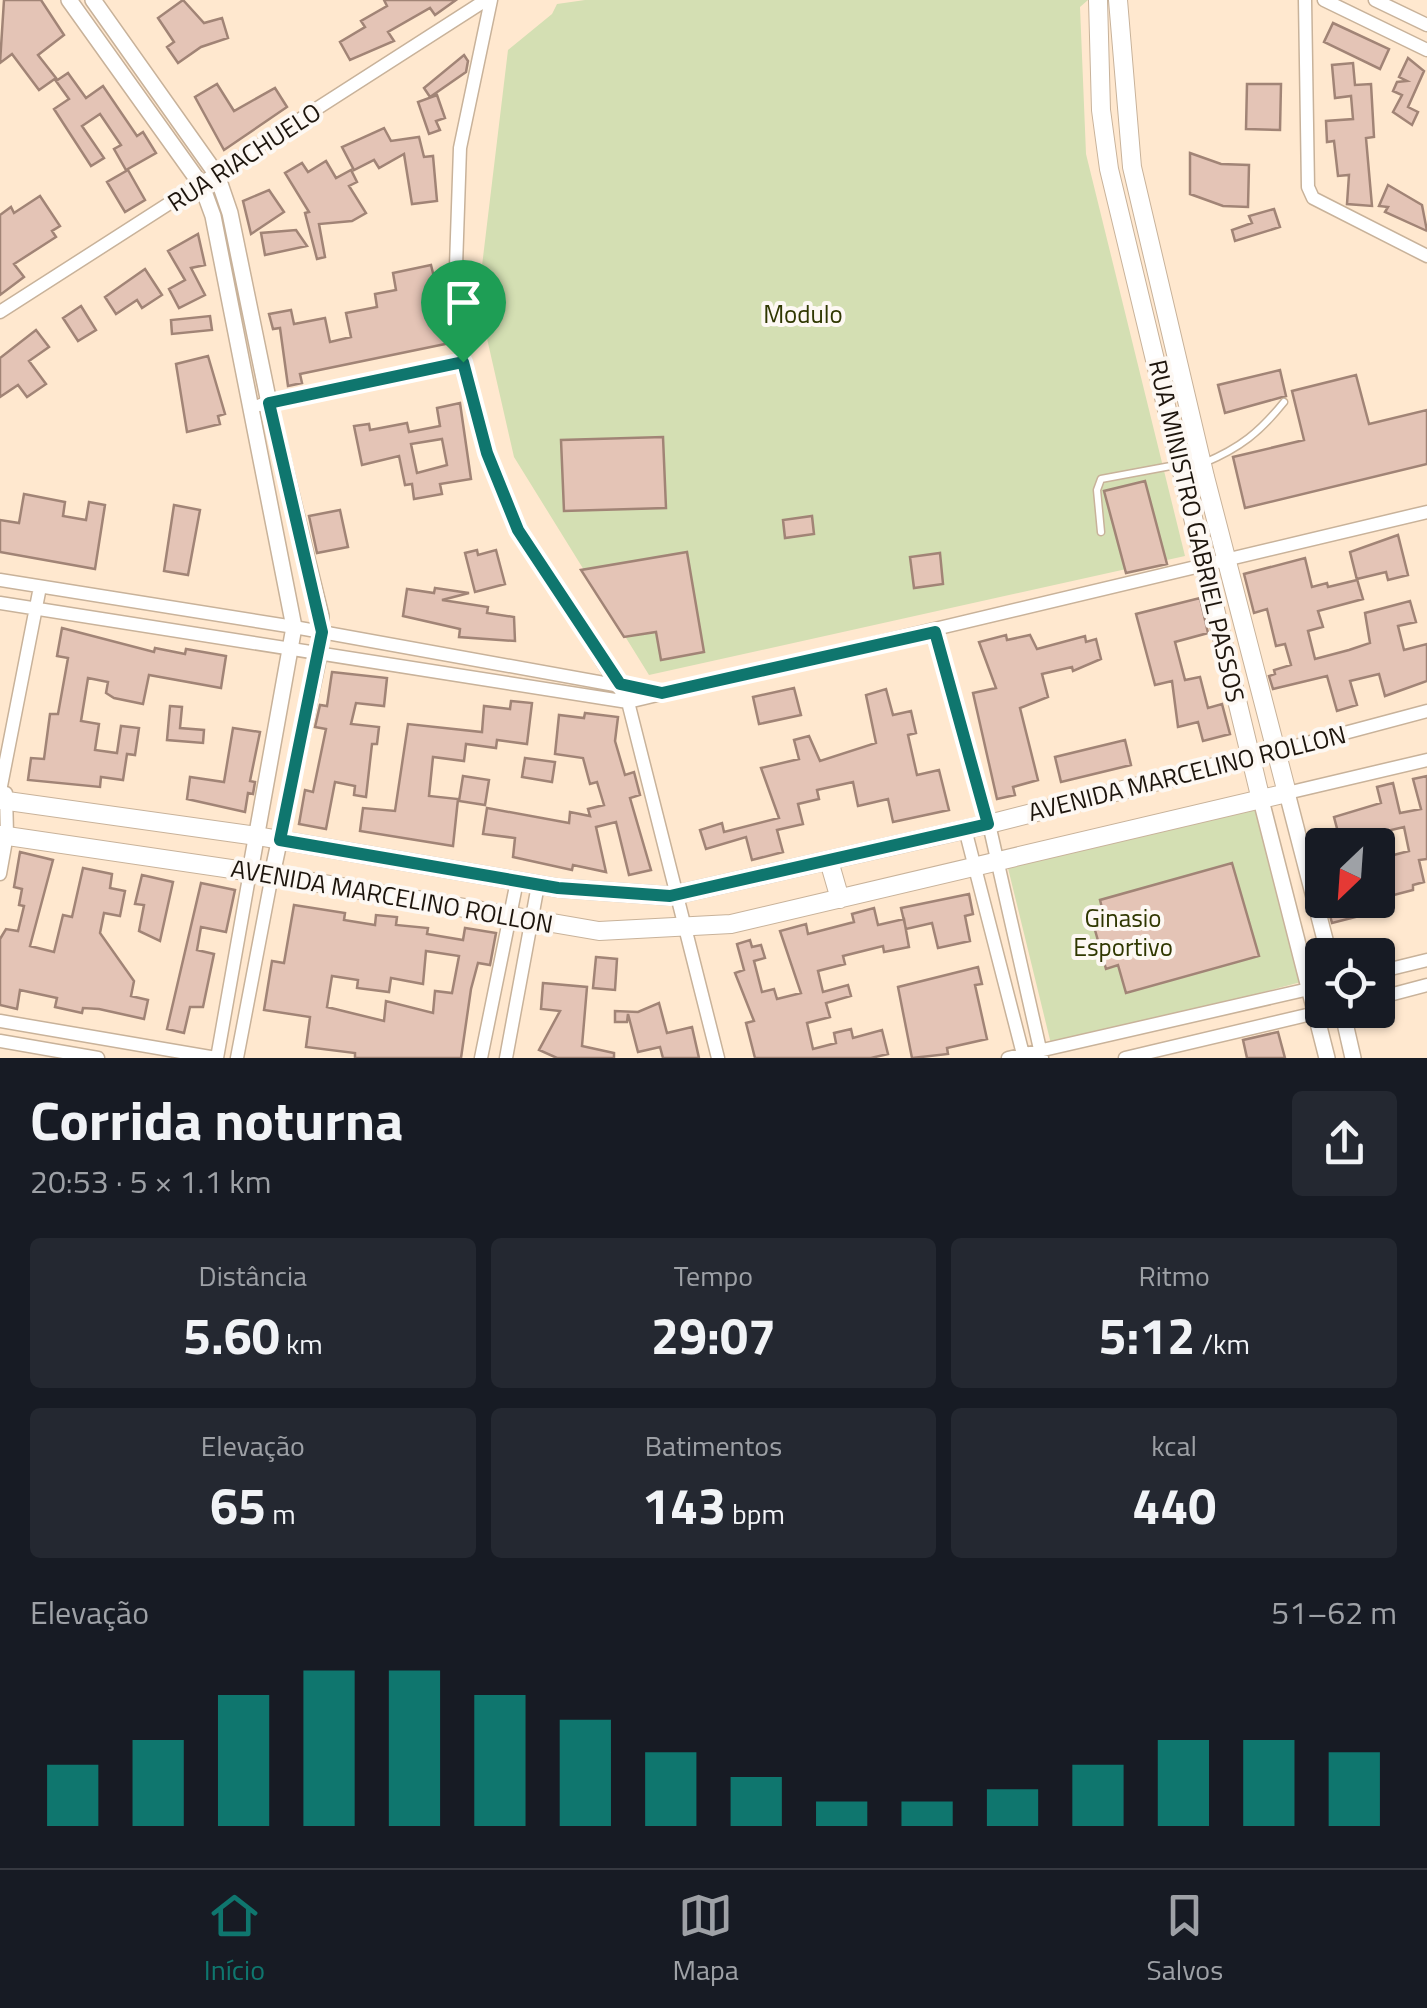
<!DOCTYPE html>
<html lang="pt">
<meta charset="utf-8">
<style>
body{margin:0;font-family:"Titillium Web",sans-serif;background:#242831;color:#f1f3f6;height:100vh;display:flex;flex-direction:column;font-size:38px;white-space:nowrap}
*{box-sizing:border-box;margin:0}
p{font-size:32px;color:#9ea1a6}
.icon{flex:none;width:55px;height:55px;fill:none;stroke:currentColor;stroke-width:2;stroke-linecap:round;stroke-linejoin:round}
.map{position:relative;height:1058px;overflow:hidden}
.sheet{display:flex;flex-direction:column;background:#171b24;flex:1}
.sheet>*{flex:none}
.needle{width:65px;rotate:205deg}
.fabs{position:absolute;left:1305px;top:828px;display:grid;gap:20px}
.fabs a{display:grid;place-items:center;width:90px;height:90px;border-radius:10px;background:#171b24;box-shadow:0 2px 8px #0004;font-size:50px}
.pin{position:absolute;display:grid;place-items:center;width:85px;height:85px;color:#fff;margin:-102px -42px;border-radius:50% 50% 50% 0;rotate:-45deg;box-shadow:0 0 10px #0007}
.pin .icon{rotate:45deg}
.round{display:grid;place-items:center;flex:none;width:105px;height:105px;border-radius:10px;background:#242831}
.summary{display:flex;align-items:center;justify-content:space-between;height:170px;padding:0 30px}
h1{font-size:55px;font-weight:700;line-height:75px}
.metrics{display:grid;grid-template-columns:repeat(3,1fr);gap:15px;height:170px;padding:10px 30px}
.metrics div{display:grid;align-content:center;border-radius:10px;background:#242831;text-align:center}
.metrics b{font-size:50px;font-weight:700}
.metrics small{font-size:28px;font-weight:400}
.metrics p{font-size:28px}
.chart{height:280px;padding:20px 30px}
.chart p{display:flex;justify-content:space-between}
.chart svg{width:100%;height:180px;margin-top:10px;stroke:#0f766e;stroke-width:6}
.menu{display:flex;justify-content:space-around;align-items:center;height:140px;border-top:2px solid #363941;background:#171b24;font-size:28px;color:#9ea1a6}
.menu a{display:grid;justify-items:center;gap:5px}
.menu .active{color:#0f766e}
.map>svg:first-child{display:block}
</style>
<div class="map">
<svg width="1427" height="1058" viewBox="0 0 1427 1058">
<rect width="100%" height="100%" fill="#ffe8cf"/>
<path fill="#d4dfb3" d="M 585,0 L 1088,0 L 1080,7 L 1086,154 L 1185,556 L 649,675 L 514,457 L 478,299 L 508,50 L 552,14 L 557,4 Z
M 1256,810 L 1301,982 L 1052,1048 L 1006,860 Z"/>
<path fill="#e4c4b6" stroke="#a18476" stroke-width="2.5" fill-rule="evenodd" d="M 4,0 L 41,0 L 64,35 L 38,55 L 56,78 L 39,90 L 12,54 L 0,63 Z
M 183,0 L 204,23 L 222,18 L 228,38 L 201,47 L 178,63 L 167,47 L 174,42 L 158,18 Z
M 384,0 L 456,0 L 435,15 L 430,8 L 388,32 L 394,41 L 350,60 L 340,42 L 365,27 L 361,21 L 387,6 Z
M 1333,23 L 1389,49 L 1380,69 L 1324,42 Z
M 464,55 L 468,61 L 466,72 L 430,97 L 424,88 Z
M 1408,58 L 1424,71 L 1408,107 L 1418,112 L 1412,125 L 1393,112 L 1402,95 L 1393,91 L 1397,82 L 1407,81 L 1399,77 Z
M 1353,63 L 1355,85 L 1371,84 L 1374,137 L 1366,138 L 1372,206 L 1347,204 L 1349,175 L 1338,176 L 1334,141 L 1327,142 L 1326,121 L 1353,119 L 1351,96 L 1335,98 L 1332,65 Z
M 68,73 L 86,98 L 103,86 L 137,136 L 143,132 L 156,153 L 126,170 L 114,149 L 121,145 L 100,114 L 82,126 L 104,158 L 91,166 L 54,109 L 69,99 L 56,81 Z
M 217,84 L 234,111 L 275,88 L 287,107 L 224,150 L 195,97 Z
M 1247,84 L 1281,84 L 1280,130 L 1246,129 Z
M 437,95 L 445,118 L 436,121 L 440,130 L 429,134 L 418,102 Z
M 384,128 L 391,141 L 419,137 L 424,157 L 433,156 L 437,201 L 412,204 L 404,154 L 379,168 L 374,160 L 354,170 L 342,147 Z
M 1190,153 L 1221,164 L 1249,165 L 1248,207 L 1223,206 L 1190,194 Z
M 326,161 L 336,178 L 351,170 L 357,182 L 349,186 L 366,213 L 352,221 L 319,224 L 325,257 L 317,259 L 305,213 L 309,212 L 285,173 L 302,163 L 308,172 Z
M 128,170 L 145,200 L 125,212 L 107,182 Z
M 1388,185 L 1422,205 L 1427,231 L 1385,212 L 1388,207 L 1379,206 Z
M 269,190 L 284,212 L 251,234 L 243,201 Z
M 40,196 L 60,226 L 52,231 L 56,237 L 14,264 L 24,277 L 0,295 L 0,215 L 11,207 L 14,213 Z
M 1274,209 L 1280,227 L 1235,241 L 1232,230 L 1252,223 L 1249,216 Z
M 296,230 L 307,246 L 265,255 L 261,233 Z
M 198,234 L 205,265 L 191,268 L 205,295 L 179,308 L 169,289 L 185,280 L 168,251 Z
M 431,265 L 450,343 L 300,374 L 302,383 L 288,386 L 280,328 L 273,329 L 269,314 L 291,310 L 294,324 L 325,318 L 330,342 L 351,337 L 346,313 L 377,307 L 375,294 L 396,290 L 393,273 Z
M 145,269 L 162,295 L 142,308 L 137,300 L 116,314 L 105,297 Z
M 81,306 L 96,330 L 78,341 L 63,318 Z
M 210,316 L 212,330 L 172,334 L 171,320 Z
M 36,330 L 49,347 L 29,361 L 46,384 L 27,397 L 18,385 L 0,397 L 0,358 Z
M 208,356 L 225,414 L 218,416 L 220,424 L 187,432 L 176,364 Z
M 1280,370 L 1286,396 L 1225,413 L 1218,385 Z
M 1356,375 L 1369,424 L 1427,410 L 1427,464 L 1245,508 L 1233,457 L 1304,440 L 1292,391 Z
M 460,403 L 471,479 L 440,484 L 442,494 L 414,499 L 412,484 L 405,485 L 399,456 L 362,465 L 354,426 L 369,424 L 370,430 L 407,423 L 409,432 L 440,426 L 437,408 ZM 442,439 L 447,465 L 417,473 L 411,444 Z
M 663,437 L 666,508 L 564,511 L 561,440 Z
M 1145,481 L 1167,564 L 1126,573 L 1104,491 Z
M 24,494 L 65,502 L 63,516 L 86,520 L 89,502 L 105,505 L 95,569 L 0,552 L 0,520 L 19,523 Z
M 174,505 L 200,510 L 188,575 L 164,571 Z
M 340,510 L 348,547 L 317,553 L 309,516 Z
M 812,516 L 814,534 L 785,538 L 783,520 Z
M 1398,535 L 1408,575 L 1388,580 L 1386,572 L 1357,579 L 1363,599 L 1318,611 L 1323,627 L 1308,631 L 1315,659 L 1349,650 L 1370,643 L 1365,613 L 1410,601 L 1416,622 L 1398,626 L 1404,650 L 1427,644 L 1427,681 L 1385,696 L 1379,674 L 1350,681 L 1357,705 L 1337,711 L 1327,676 L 1273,689 L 1269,676 L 1275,674 L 1274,670 L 1291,665 L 1285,644 L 1276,646 L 1267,609 L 1254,613 L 1244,574 L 1305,558 L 1312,587 L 1327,583 L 1328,587 L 1357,580 L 1350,552 Z
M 477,550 L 478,555 L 496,550 L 505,584 L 475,592 L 465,553 Z
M 687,552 L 704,652 L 661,660 L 656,632 L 624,637 L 581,570 Z
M 940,553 L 943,584 L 914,588 L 910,557 Z
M 435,588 L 469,593 L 442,600 L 488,607 L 487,613 L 514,617 L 515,641 L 459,637 L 460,629 L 403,616 L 407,589 L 434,593 Z
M 1200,598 L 1208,633 L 1175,642 L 1185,680 L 1200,677 L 1208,708 L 1222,704 L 1230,734 L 1203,741 L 1198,722 L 1178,727 L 1172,681 L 1155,685 L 1136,614 Z
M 62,628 L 154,652 L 155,648 L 185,654 L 186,649 L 226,656 L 221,688 L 149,675 L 143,704 L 114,698 L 106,693 L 108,682 L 88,678 L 81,721 L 99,724 L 95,750 L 117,753 L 121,726 L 139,728 L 135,755 L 127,754 L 123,780 L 101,777 L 100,787 L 28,780 L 31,758 L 44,759 L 50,714 L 58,714 L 68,658 L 57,656 Z
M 1006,635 L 1007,640 L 1030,635 L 1037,649 L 1085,636 L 1086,642 L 1096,639 L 1101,659 L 1073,671 L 1072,667 L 1042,674 L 1048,697 L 1020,708 L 1038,780 L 1013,787 L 1015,795 L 997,799 L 973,693 L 996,688 L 979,642 Z
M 332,672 L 387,678 L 384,706 L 356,703 L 351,724 L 379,727 L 377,744 L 372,744 L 366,797 L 354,795 L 355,786 L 335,782 L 326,829 L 299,824 L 305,790 L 313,792 L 320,758 L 326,729 L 315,727 L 320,705 L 327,706 Z
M 794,688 L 801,715 L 759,724 L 753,697 Z
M 886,689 L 893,715 L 911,711 L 916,733 L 908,735 L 917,775 L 939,770 L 949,810 L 893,822 L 888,799 L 858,806 L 853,782 L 817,790 L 819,799 L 798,804 L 803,824 L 777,830 L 783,852 L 752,860 L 746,837 L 706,849 L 700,830 L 722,823 L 724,832 L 779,818 L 761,768 L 799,759 L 794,740 L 809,736 L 820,761 L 876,743 L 866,695 Z
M 511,701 L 532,703 L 527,744 L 497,740 L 496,748 L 466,744 L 464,761 L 433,757 L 429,796 L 458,799 L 453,846 L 360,831 L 363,808 L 395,811 L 408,724 L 482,732 L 484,706 L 510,709 Z
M 170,706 L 182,707 L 180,728 L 204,730 L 203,743 L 167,740 Z
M 585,713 L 618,717 L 615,741 L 625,775 L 634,772 L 640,795 L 630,798 L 651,870 L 629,875 L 616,822 L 596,827 L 606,872 L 573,865 L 572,870 L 513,857 L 515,838 L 483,834 L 487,808 L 569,823 L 570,812 L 590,816 L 588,809 L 604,805 L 597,782 L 590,784 L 583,758 L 555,754 L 559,715 L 584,718 Z
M 233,728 L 260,732 L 250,781 L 255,782 L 253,794 L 248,793 L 245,812 L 187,799 L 190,777 L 224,782 Z
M 1125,740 L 1131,765 L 1061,782 L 1055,757 Z
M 525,758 L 555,762 L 552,782 L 522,777 Z
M 463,776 L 489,780 L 485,805 L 459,801 Z
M 1427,776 L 1427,859 L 1419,860 L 1424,882 L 1413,885 L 1413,890 L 1390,896 L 1383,869 L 1378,870 L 1378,859 L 1409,851 L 1404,827 L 1361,837 L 1362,845 L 1317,845 L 1317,841 L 1339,836 L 1334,817 L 1381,803 L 1377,787 L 1393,783 L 1400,813 L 1421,809 L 1413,779 Z
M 20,852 L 53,860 L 30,946 L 54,952 L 63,915 L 72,917 L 83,868 L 112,874 L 110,888 L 125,891 L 120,916 L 104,913 L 100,933 L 134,981 L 131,996 L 148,1000 L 144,1019 L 99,1009 L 83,1008 L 82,1013 L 55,1007 L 57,998 L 20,990 L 17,1009 L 0,1005 L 0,939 L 6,929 L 18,931 L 24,906 L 19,905 L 22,889 L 14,887 Z
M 1232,863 L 1259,956 L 1126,993 L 1118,965 L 1106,969 L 1093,923 L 1105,920 L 1100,900 Z
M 142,875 L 173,882 L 160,941 L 139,931 L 144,905 L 135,904 Z
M 201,883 L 235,890 L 226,932 L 201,927 L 197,950 L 214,954 L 203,1007 L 190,1007 L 184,1033 L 167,1029 Z
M 969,894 L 973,914 L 965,916 L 970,941 L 938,948 L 932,923 L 906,929 L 901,908 Z
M 1326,900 L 1359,900 L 1363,915 L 1332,923 Z
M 294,905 L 345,913 L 344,920 L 375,925 L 376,915 L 397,917 L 396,925 L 428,928 L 427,934 L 463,940 L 465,928 L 496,933 L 490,965 L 478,963 L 471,989 L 461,1058 L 355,1058 L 355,1053 L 306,1047 L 310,1017 L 264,1010 L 272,961 L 284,963 ZM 426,951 L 459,956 L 452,993 L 435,991 L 433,1013 L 386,1001 L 384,1021 L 327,1007 L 332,976 L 358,980 L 357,988 L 389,992 L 391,978 L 423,984 Z
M 874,908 L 878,925 L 904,919 L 909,947 L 884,952 L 883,946 L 843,956 L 845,964 L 818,971 L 823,992 L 848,985 L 851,996 L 826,1003 L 830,1017 L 807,1023 L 813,1049 L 836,1043 L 834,1033 L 851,1029 L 853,1038 L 882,1030 L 888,1054 L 871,1058 L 755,1058 L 746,1023 L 754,1021 L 735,973 L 744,970 L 737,944 L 750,940 L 752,947 L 761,945 L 765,958 L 754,961 L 762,992 L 774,989 L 777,999 L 801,993 L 780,931 L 806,924 L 808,934 L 854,922 L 852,914 Z
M 596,957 L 617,959 L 615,990 L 593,988 Z
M 978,967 L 982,984 L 975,985 L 987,1039 L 947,1048 L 948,1054 L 912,1058 L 898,987 Z
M 543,983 L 587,987 L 582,1046 L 614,1053 L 614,1058 L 557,1058 L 539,1050 L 560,1011 L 541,1009 Z
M 659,1003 L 667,1033 L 692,1027 L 699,1058 L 663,1058 L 660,1047 L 638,1052 L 628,1014 L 627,1022 L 615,1022 L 615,1011 L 638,1012 Z
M 1278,1032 L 1285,1058 L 1247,1058 L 1243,1040 Z"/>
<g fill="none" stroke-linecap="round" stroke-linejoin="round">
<g stroke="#c8b29a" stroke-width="9">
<path id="service" d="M 1204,463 C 1240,448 1260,432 1284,402
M 1101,532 L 1097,490 L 1101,479 L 1176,465"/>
</g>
<g stroke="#c8b29a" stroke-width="15">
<path id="minor" d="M 491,0 L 460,148 L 455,296 L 463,362 L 487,453 L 518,530 L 628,702 L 718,1058
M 1305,0 L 1308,187 L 1313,198 L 1427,256
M 1324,0 L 1427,50
M 1375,0 L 1427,25
M 0,312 L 486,0
M 260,405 L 463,362
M 0,580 L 294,627 L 659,693
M 0,603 L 628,702 L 1427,512
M 935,632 L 989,824 L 1042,1058
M 1277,751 L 1427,711
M 0,791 L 40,587
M 1287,793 L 1427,760
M 965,829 L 1024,1058
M 0,874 L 7,835 L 6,793
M 1378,972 L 1427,960
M 1378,998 L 1427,985
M 0,1021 L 216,1058
M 0,1041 L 98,1058
M 217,1058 L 250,872
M 237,1058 L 272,875
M 481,1058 L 517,881
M 506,1058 L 538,885
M 1008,1058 L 1322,986
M 1125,1058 L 1328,1010"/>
</g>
<g stroke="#c8b29a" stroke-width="18">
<path id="tertiary" d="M 69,0 L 202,186 L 213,216 L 294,627 L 250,872
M 93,0 L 217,175 L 230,213 L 269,403 L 321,616 L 319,655 L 272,875
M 1287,793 L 1329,955
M 1261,800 L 1327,1058
M 1342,1010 L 1353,1058"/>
</g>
<g stroke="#c8b29a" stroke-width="20">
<path id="secondary" d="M 1098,0 L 1101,110 L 1109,169 L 1261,800
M 0,800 L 257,836 L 558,888 L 670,896 L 989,824 L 1277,751
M 0,835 L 272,875 L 599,931 L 731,924 L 1287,793 L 1205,477 L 1132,167 L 1118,0
M 829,861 L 840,899"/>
</g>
<use href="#service" stroke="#fff" stroke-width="6"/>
<use href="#minor" stroke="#fff" stroke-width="12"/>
<use href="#tertiary" stroke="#fff" stroke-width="15"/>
<use href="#secondary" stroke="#fff" stroke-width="18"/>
</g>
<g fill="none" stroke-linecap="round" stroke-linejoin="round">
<g stroke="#fff" stroke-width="20">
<path id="route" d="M 463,362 L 487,453 L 518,530 L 620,684 L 662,693 L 935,632 L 988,824 L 670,896 L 558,888 L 280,840 L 322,632 L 269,403 Z"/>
</g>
<use href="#route" stroke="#0f766e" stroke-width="12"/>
</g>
<g text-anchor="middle" stroke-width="8" stroke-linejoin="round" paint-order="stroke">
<g font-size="25" fill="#1d150d" stroke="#fdf8f3">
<text transform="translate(244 157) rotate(-33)" y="9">RUA RIACHUELO</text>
<text transform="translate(1197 531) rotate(77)" y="9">RUA MINISTRO GABRIEL PASSOS</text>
<text transform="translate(1187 773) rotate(-14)" y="9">AVENIDA MARCELINO ROLLON</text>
<text transform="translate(392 896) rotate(10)" y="9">AVENIDA MARCELINO ROLLON</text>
</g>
<g font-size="25" fill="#2f3701" stroke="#fdf8f3">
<text x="803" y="323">Modulo</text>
<text x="1123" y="927">Ginasio<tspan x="1123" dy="29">Esportivo</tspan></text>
</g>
</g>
</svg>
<div class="fabs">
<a><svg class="needle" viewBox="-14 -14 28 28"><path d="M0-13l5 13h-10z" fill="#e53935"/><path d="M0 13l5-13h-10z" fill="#9ea1a6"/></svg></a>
<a><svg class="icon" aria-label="locate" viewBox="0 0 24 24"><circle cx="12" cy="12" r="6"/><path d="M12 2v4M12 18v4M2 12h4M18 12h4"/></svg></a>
</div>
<div class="pin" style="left:463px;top:362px;background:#1e9e55"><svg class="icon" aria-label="arrive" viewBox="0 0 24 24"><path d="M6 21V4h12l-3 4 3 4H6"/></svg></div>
</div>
<section class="sheet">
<div class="summary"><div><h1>Corrida noturna</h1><p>20:53 · 5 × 1.1 km</p></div><a class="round"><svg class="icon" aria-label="share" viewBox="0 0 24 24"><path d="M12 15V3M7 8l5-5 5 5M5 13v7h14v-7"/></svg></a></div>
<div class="metrics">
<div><p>Distância</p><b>5.60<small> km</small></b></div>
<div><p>Tempo</p><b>29:07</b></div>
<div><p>Ritmo</p><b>5:12<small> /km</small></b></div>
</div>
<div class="metrics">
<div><p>Elevação</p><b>65<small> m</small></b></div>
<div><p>Batimentos</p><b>143<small> bpm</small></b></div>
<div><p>kcal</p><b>440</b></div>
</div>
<div class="chart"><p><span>Elevação</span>51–62 m</p>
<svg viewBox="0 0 160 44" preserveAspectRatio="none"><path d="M5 44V29M15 44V23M25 44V12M35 44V6M45 44V6M55 44V12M65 44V18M75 44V26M85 44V32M95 44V38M105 44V38M115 44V35M125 44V29M135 44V23M145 44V23M155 44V26"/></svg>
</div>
</section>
<nav class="menu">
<a class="active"><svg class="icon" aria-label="home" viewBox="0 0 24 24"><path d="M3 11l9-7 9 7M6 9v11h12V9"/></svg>Início</a>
<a><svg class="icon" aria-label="map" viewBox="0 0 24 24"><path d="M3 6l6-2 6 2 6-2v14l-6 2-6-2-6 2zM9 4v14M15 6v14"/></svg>Mapa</a>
<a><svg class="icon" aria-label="saved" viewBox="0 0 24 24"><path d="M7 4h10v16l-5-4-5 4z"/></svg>Salvos</a>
</nav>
